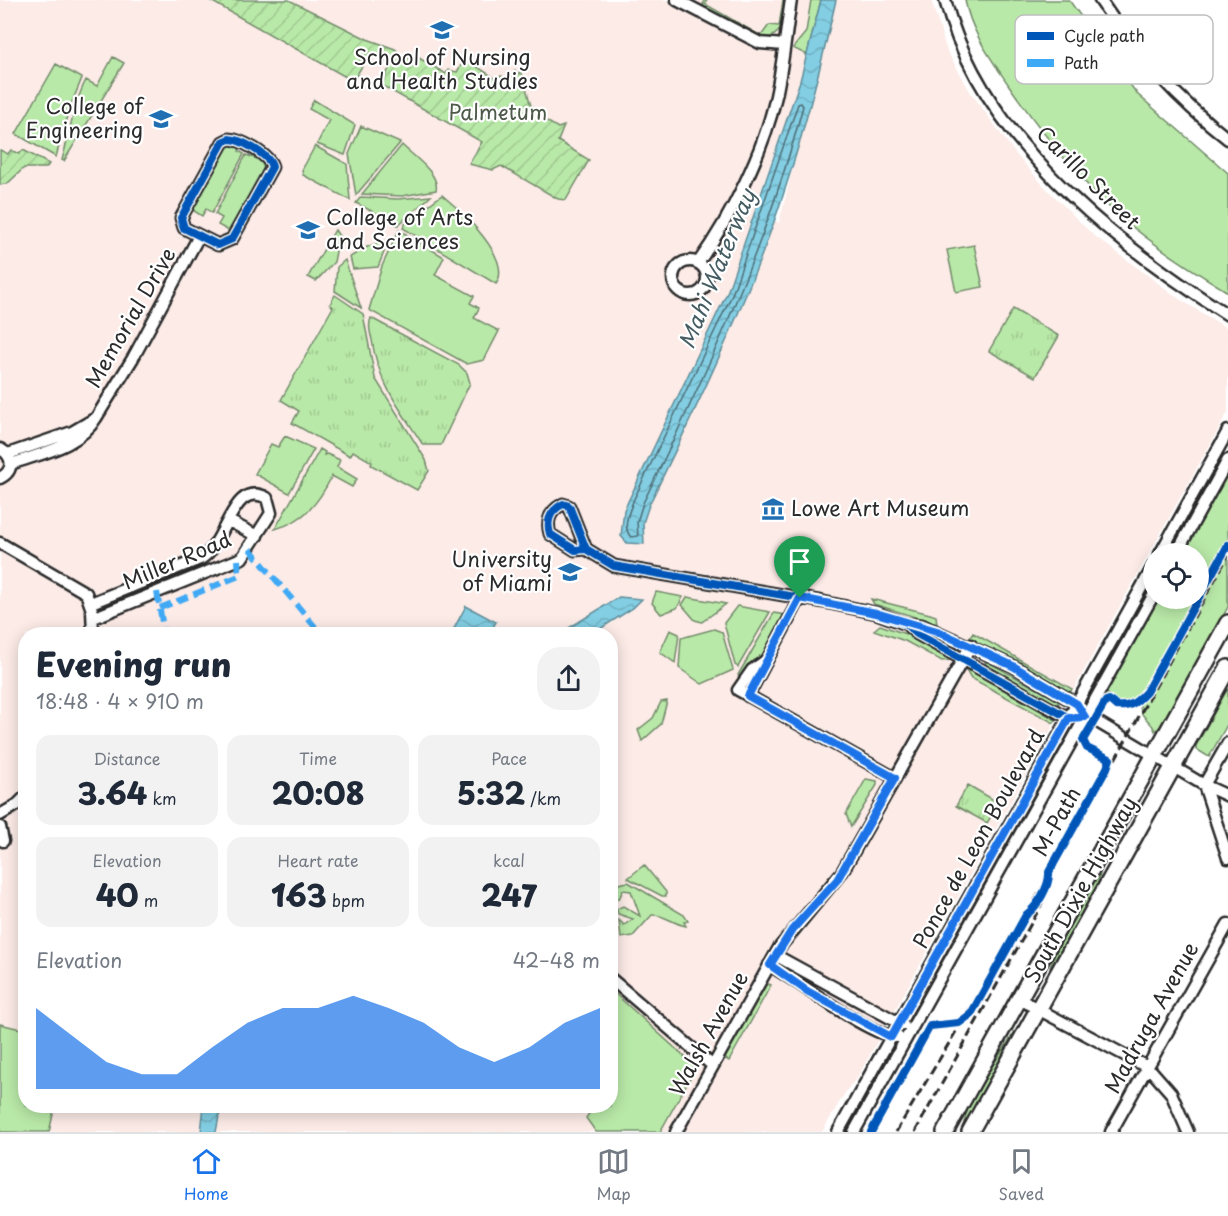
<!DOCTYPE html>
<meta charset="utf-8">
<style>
body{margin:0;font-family:"Playpen Sans",sans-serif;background:#f2f2f3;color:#1f2937;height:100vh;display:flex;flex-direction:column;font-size:22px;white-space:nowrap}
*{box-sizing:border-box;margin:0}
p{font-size:20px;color:#747a83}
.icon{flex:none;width:33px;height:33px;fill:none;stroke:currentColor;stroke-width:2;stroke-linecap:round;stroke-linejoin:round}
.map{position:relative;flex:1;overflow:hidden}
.sheet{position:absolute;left:18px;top:627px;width:600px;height:486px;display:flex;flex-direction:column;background:#fff;border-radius:24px;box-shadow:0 3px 15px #0003}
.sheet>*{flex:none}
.controls{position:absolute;left:1143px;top:543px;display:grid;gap:12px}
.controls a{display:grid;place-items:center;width:66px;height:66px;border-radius:50%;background:#fff;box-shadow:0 3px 15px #0003;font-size:30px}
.pin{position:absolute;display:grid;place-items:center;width:51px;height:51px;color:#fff;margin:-62px -26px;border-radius:50% 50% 50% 0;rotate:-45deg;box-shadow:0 0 6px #0007}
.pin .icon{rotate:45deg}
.round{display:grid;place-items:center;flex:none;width:63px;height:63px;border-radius:24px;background:#f2f2f3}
.overview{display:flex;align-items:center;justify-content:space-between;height:102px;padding:0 18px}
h1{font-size:33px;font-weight:800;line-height:45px}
.figures{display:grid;grid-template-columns:repeat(3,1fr);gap:9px;height:102px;padding:6px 18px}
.figures div{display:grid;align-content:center;border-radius:15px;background:#f2f2f3;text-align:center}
.figures b{font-size:30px;font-weight:800}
.figures small{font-size:16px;font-weight:400}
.figures p{font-size:16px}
.chart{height:168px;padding:12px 18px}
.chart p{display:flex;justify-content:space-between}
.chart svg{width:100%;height:108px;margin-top:6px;fill:#1a73e8;opacity:.7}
.tabs{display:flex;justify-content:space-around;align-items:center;height:84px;border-top:2px solid #e0e1e3;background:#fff;font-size:16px;color:#747a83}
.tabs a{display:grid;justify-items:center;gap:3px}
.tabs .active{color:#1a73e8}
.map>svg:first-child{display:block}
</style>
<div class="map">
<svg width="1228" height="1132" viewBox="0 0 1228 1132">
<defs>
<pattern id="park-tufts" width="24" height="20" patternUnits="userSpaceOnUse" patternTransform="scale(1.5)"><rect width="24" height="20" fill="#b9e9a8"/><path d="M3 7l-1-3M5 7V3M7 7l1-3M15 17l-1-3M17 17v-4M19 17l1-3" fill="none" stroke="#9fc891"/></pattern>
<pattern id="garden-furrows" width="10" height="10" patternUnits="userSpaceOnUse" patternTransform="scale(1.5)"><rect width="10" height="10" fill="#b9e9a8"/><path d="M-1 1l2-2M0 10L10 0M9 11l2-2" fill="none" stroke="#9fc891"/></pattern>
<pattern id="water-waves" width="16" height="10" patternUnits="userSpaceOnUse" patternTransform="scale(1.5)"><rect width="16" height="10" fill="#83cee3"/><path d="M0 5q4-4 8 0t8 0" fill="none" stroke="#71b1c3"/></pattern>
</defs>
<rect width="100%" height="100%" fill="#fff"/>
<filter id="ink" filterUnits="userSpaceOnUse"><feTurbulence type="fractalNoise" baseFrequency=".0167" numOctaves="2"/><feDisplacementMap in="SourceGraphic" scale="12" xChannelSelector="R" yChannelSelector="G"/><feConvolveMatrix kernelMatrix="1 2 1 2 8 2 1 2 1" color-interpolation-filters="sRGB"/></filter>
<g filter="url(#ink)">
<path fill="#fcebe7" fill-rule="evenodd" d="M 0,0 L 821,0 L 800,81 L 755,207 L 779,223 L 835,0 L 931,0 L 947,51 L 971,93 L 1015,153 L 1044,186 L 1092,234 L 1178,298 L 1228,329 L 1228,412 L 857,1078 L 846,1091 L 822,1132 L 0,1132 ZM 26,634 L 610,634 L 610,1106 L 26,1106 Z"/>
<path fill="#b9e9a8" stroke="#728a6a" stroke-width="1.5" d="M 704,0 L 707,0 L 705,4 L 761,36 L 769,25 L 779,26 L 783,0 L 786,0 C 783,19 785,36 763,39 L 703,6 Z
M 811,0 L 821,0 L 807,55 L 793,48 L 806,32 Z
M 965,0 L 1069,0 L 1137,94 L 1228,173 L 1228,292 C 1187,267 1137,235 1103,201 C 1067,165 1037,126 1008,84 C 990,57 971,32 965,0 Z
M 113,57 L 124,63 L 64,161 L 62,160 C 70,133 73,105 86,80 L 97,86 Z
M 56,64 L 82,78 L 68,112 L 56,157 L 16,134 Z
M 314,100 L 355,125 L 345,155 L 317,144 L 329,120 L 309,109 Z
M 361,126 L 400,143 L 356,195 L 349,154 Z
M 230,145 L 240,148 L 239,151 L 244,154 L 212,213 L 206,209 L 202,216 L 191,209 L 226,147 Z
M 402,145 C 413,156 440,174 436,190 L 402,196 L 362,194 Z
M 315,146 L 347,164 L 350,200 L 303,175 L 302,170 Z
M 246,155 L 261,160 L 264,169 L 229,231 L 218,225 L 222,218 L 215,214 Z
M 442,195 C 460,210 514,259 496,284 L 403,228 L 407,221 Z
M 431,196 L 398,225 L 356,203 L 361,197 L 398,199 Z
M 335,230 L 339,236 L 334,262 L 316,281 L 308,277 Z
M 399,230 L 444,257 L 435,275 L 474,296 L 470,303 L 479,308 L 474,318 L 499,331 L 484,360 L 467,364 L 369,310 L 382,266 Z
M 389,240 L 378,267 L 353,269 L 350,257 L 369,246 Z
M 974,245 L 983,287 L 956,292 L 947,250 Z
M 345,260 L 361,308 L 335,291 L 337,267 Z
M 285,436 L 314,449 L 289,493 L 255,474 L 271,444 L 278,447 Z
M 320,449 L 325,452 L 324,455 L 327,454 L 340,460 L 337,467 L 357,479 L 352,487 L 332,476 C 319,502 305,521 275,529 Z
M 1228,473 L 1228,540 L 1199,592 L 1198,554 L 1183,553 Z
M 1228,550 L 1228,607 L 1163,724 L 1155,731 C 1152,720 1140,719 1140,705 Z
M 656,592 L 683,597 L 677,608 L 661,614 L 652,603 Z
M 687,597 L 726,604 L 702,622 L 695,620 L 682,605 Z
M 871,599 L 930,614 L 936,616 L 937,624 L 874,604 Z
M 1158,599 L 1195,599 L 1142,692 L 1128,703 L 1115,701 L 1106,692 L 1108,688 Z
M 737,606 L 770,612 L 738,667 L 735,665 L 724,623 Z
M 774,613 L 786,615 L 760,659 L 740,677 L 738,675 Z
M 880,625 L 917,638 L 948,656 L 951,660 L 942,661 L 905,641 L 874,630 Z
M 714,629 L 722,632 L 733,670 L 702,684 L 679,668 L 681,638 Z
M 670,630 L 679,634 L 675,663 L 660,652 Z
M 973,633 L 1072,689 L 1069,694 L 969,639 Z
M 985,662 L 988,662 L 1057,700 L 1059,704 L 1055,704 L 987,666 Z
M 966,670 L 977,674 L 1056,720 L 1054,723 L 971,678 Z
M 1228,688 L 1228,723 L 1209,757 L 1196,749 L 1196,746 Z
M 667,701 L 661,724 L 642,741 L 638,730 L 653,718 L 661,702 Z
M 866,779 L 877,781 L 877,785 L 851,827 L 846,814 Z
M 644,865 L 666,892 L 666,896 L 662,896 L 628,878 Z
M 1100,866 L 1102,867 L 1096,889 L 1052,968 L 1050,967 L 1066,927 Z
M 628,882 L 684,915 L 688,921 L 684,922 L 686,926 C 673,924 664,914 652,915 L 633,936 L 621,938 L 619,920 L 624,925 L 633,919 L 618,914 L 617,909 L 623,906 L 640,916 L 631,891 L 623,890 L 619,899 L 615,897 L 618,884 Z
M 766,983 L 771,985 L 729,1061 L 724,1058 Z
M 611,990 L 696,1067 L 660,1132 L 596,1132 L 586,1118 L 594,1106 L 610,1106 L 611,1075 L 615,1068 L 611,1065 Z
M 0,1024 L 25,1030 L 26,1106 L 55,1106 L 49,1132 L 0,1132 Z
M 1018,1027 L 964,1127 L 963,1126 L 970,1100 Z"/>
<path fill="url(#park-tufts)" stroke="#728a6a" stroke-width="1.5" d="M 335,295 L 363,314 L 375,378 L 426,460 L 429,471 L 417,490 L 371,465 L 372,462 L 353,451 L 350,456 L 292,423 L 299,411 L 281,400 L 333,307 L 330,304 Z
M 1013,309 L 1059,336 L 1035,377 L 989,351 Z
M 371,318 L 459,365 L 467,373 L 470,383 L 441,445 L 423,445 C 401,410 378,383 372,340 C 370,333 368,324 371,318 Z
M 968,785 L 999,803 L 987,823 L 956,806 Z"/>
<path fill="url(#garden-furrows)" stroke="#728a6a" stroke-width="1.5" d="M 209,0 L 289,0 L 367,39 L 395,49 L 404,57 L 412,58 L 414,55 L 446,74 L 448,70 L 457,72 L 465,59 L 498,80 L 501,76 L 510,80 L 515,71 L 519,74 L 521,70 L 531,106 L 540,111 L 538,116 L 558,128 L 564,126 L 558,141 L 589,160 L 566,200 L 558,199 L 501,166 L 493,170 L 469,164 L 482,142 L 381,85 L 391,65 L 370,53 L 353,81 Z
M 0,150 L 8,154 L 11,150 L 19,154 L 23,150 L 49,164 L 46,168 L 24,168 L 8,183 L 0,185 Z"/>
<path fill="url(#water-waves)" stroke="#608d99" stroke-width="1.5" d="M 821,0 L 836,0 C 817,84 795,168 764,249 C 731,336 690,421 649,505 L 643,523 L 644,544 L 627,543 L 621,536 L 624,510 L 727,293 L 800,81 Z
M 619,597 L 642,599 L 633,608 L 592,634 L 559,634 Z
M 466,606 L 496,622 L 489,634 L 451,634 Z
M 204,1106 L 221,1106 L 216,1132 L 201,1132 Z"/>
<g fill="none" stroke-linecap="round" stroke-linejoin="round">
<path stroke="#4e6c75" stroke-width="1.5" d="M 801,103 L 803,106 C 767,245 706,374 643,503 L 637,522 L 638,536 L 631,537 C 621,527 630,510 634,499 L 732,295 L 798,104 Z"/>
<g stroke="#2b2b2b" stroke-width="15">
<path id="minor" d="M 677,0 L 760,43 L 784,45
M 945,0 C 981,137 1113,243 1228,315
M 1100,0 C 1135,53 1178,100 1228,139
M 229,139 C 240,139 270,155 272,167 L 232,239 L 218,245 L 184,228 L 181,218 L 223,142 Z
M673 278a17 17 0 1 1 34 0a17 17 0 1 1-34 0Z
M 698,263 C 731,217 764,151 776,96 C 783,64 786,32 791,0
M 96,418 L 133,358 L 199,236
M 0,449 C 14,456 14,471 0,478
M 8,454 L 72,432 L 96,418 C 79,447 41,453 11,464
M 229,521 L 257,536
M 0,543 L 86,593 L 92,610 L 93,634
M 586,549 L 575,550 L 550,534 C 546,520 550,511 563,504 L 569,506 L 586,549 L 614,566 L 824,602 L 876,613 L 906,624 L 922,625 L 1013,666 L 1077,704 L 1085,717
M 1160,554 L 1228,431
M 1176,554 L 1228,460
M 91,603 L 202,558 C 228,541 232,479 267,498 L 271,513 L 242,558 L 93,618
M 906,624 L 917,634 L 1061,714 C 1073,720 1084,716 1099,723 L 1204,785 L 1228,796
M 765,661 L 752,670 L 738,690 L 895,778
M 748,696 L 800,598
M 1204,785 L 1228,858
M 1204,785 L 1228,743
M 0,815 L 17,805 L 26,796
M 0,827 L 3,841
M 775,955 L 903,1025
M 769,965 C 797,980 871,1037 898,1037
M 610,978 L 713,1066
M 1019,999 L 1149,1068 L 1171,1093 L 1188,1132
M 676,1132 L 779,948 L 842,872 L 971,645
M 838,1132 L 1154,565
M 854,1132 L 1154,594
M 1111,1132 L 1228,924"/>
</g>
<g stroke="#2b2b2b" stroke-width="20">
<path id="highway" d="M 945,1132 L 1228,623
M 970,1132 L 1228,668"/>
</g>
<use href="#minor" stroke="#fff" stroke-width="10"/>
<use href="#highway" stroke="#fff" stroke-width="15"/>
<path stroke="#2b2b2b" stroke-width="3" stroke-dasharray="9 4.5" stroke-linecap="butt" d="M 896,1132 L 1068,844 L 1228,556
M 915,1132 L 1043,902"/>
<path stroke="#3fa9f5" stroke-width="6" stroke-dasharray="12 6" stroke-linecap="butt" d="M 250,549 L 321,634
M 157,592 L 164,634
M 160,608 L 239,576 L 238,560"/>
<g stroke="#fff" stroke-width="11">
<path id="cycleway" d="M 229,139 C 240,139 270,155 272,167 L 232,239 L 218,245 L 184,228 L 181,218 L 223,142 Z
M 586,549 L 575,550 L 550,534 C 546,520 550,511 563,504 L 569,506 L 586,549 L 614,566 L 824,602 L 876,613 L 906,624 L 922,625 L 1013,666 L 1077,704 L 1085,717
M 906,624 L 917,634 L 1069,718
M 871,1132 L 930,1026 L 959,1023 L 971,1014 L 1026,915 C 1037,907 1050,886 1049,872 L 1107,768 L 1110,759 L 1087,748 L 1083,740 L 1106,701 L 1109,700 L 1116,706 C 1130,708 1137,702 1146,692 L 1228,545"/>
</g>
<use href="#cycleway" stroke="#0057b8" stroke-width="8"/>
</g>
</g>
<g fill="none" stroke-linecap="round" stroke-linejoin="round" filter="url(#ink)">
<g stroke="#fff" stroke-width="12">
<path id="route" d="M 800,598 L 876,613 L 937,631 L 1013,666 L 1077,704 L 1085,717 L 1069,718 L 891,1037 L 807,991 L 770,965 L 792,930 L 837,880 L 895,778 L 748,696 Z"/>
</g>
<use href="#route" stroke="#1a73e8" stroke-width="8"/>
</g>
<defs>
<g id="university-bare" transform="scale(1.8)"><path d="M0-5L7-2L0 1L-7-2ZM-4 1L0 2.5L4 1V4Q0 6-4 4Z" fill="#1f6fb2" stroke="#fff" stroke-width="2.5" paint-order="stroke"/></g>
<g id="museum-bare" transform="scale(1.8)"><path d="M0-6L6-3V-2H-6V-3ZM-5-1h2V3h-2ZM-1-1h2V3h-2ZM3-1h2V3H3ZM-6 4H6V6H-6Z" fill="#1f6fb2" stroke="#fff" stroke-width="2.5" paint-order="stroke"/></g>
</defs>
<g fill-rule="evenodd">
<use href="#university-bare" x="442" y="30"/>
<use href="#university-bare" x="161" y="119"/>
<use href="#university-bare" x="308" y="230"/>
<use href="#museum-bare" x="773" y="509"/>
<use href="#university-bare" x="570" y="572"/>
</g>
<g text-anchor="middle" stroke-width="4.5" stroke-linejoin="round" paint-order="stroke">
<g font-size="21" fill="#2b2b2b" stroke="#fff" text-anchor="end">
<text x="442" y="65" text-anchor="middle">School of Nursing<tspan x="442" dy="24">and Health Studies</tspan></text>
<text x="143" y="114">College of<tspan x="143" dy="24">Engineering</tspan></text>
<text x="326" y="225" text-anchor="start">College of Arts<tspan x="326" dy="24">and Sciences</tspan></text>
<text x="791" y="516" text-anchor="start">Lowe Art Museum</text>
<text x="552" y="567">University<tspan x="552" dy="24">of Miami</tspan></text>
</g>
<g font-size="21" fill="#4e5a4a" stroke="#fff">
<text x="498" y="120">Palmetum</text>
</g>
<g font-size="21" fill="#2b2b2b" stroke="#fff">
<text transform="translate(1088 178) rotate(45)" y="7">Carillo Street</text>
<text transform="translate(131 318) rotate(-60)" y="7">Memorial Drive</text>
<text transform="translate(177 561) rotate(-23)" y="7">Miller Road</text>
<text transform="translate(1057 822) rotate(-61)" y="7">M-Path</text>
<text transform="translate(979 839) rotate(-61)" y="7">Ponce de Leon Boulevard</text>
<text transform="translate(1081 890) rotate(-61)" y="7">South Dixie Highway</text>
<text transform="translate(1152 1018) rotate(-61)" y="7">Madruga Avenue</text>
<text transform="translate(709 1034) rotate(-61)" y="7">Walsh Avenue</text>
</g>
<g font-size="22" font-style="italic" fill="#455c62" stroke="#fff">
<text transform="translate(717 269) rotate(-68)" y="8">Mahi Waterway</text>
</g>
</g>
<rect x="1015" y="15" width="198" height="69" rx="9" fill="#fff" stroke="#bfbfbf" stroke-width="1.5"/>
<rect x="1027" y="32" width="27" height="8" fill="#0057b8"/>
<rect x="1027" y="59" width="27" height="8" fill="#3fa9f5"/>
<g font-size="16" fill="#2b2b2b">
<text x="1064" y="42">Cycle path</text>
<text x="1064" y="69">Path</text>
</g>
</svg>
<div class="controls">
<a><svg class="icon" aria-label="locate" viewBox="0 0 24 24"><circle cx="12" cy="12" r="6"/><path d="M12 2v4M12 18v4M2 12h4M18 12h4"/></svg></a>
</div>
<div class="pin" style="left:800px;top:598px;background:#1e9e55"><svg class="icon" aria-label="arrive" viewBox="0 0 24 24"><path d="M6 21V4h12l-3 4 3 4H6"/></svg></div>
<section class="sheet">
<div class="overview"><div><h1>Evening run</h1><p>18:48 · 4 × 910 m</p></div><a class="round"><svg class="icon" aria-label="share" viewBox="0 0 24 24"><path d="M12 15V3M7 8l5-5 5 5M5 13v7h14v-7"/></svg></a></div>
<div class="figures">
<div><p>Distance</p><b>3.64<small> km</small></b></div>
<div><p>Time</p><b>20:08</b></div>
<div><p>Pace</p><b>5:32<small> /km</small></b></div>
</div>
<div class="figures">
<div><p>Elevation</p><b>40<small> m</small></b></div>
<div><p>Heart rate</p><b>163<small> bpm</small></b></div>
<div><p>kcal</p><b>247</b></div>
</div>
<div class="chart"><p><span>Elevation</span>42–48 m</p>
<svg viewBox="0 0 160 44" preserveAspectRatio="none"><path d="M0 44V11L10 22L20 33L30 38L40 38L50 27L60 17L70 11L80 11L90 6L100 11L110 17L120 27L130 33L140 27L150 17L160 11V44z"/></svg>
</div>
</section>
</div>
<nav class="tabs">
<a class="active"><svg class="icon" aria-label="home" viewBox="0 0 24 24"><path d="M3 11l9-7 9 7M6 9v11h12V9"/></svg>Home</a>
<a><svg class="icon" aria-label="map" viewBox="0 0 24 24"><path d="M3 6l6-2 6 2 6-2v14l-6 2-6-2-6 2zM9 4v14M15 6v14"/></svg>Map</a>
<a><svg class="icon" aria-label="saved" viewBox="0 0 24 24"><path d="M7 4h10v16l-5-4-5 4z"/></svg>Saved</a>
</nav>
